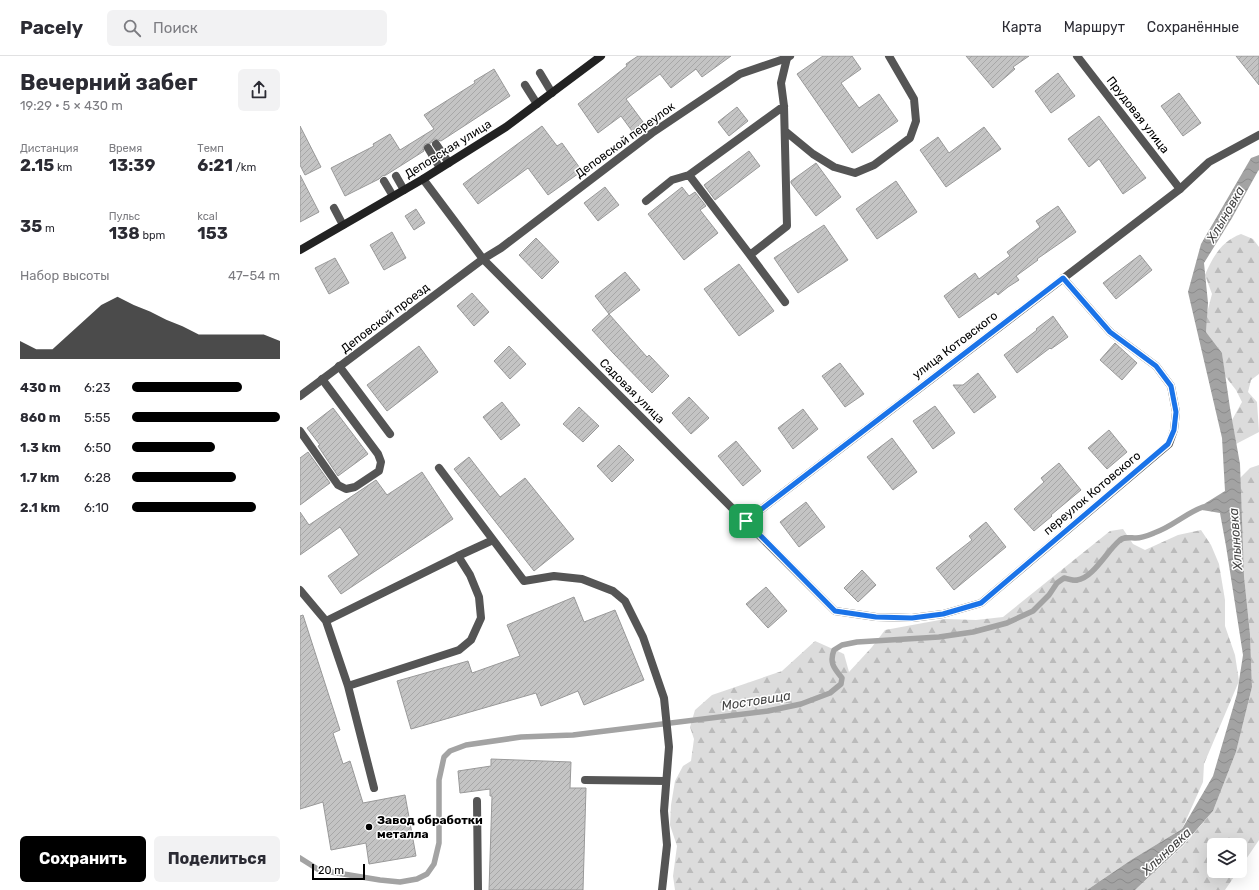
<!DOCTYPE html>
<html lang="ru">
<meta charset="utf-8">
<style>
body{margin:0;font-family:Rubik,sans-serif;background:#f2f2f3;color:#2b2b33;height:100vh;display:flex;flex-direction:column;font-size:15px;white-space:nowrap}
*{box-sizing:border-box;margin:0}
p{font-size:13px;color:#7c7c81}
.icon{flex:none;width:22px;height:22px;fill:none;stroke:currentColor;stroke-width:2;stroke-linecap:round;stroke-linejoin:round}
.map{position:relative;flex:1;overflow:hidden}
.sheet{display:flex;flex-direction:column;background:#fff;width:300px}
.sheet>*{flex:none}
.controls{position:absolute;left:907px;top:782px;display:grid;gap:8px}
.controls a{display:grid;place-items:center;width:40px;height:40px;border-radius:6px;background:#fff;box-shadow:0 4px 16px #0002;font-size:20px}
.scale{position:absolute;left:12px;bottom:10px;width:53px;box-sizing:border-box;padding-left:4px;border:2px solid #000;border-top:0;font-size:11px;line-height:14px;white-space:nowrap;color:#000;-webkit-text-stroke:3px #fff;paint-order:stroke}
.pin{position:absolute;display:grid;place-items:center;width:34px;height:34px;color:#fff;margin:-17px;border-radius:8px;box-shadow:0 2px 6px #0006}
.round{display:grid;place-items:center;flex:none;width:42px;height:42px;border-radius:6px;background:#f2f2f3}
.overview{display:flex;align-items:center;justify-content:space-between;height:68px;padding:0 20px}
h1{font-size:22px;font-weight:700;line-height:30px}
.metrics{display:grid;grid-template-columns:repeat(3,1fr);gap:6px;height:68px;padding:4px 20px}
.metrics div{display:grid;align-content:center}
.metrics b{font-size:17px;font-weight:700}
.metrics small{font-size:11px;font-weight:400}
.metrics p{font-size:11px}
.chart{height:112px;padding:8px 20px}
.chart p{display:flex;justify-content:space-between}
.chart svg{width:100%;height:72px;margin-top:4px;fill:#000;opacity:.7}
.cta{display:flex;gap:8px;margin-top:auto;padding:8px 20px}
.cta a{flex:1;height:46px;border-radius:6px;background:#000;color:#fff;font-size:16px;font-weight:700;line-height:46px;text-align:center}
.cta a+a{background:#f2f2f3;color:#2b2b33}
ul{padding:0 20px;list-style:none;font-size:13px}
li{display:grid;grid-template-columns:64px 48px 1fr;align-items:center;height:30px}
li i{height:10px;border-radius:5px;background:#000}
header{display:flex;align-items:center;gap:24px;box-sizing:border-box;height:56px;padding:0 20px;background:#fff;border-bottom:1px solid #e1e1e2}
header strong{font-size:19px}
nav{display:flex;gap:22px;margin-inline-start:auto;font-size:14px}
.search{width:280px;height:36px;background:#f2f2f3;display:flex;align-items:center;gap:10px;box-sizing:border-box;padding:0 14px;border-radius:6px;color:#7c7c81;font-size:15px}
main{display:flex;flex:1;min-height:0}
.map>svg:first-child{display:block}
</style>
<header>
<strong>Pacely</strong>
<div class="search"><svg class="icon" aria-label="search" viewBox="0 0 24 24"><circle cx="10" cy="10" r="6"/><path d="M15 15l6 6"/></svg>Поиск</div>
<nav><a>Карта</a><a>Маршрут</a><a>Сохранённые</a></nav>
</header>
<main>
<section class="sheet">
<div class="overview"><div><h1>Вечерний забег</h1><p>19:29 · 5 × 430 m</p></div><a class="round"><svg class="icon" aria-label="share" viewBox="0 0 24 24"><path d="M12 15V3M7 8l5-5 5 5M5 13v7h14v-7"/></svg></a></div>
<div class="metrics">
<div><p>Дистанция</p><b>2.15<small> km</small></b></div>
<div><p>Время</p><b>13:39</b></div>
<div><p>Темп</p><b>6:21<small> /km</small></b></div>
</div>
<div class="metrics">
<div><b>35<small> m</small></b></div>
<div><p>Пульс</p><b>138<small> bpm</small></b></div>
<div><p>kcal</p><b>153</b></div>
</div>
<div class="chart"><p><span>Набор высоты</span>47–54 m</p>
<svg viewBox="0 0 160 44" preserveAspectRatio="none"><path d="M0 44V33L10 38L20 38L30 29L40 20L50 11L60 6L70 11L80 15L90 20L100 24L110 29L120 29L130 29L140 29L150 29L160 33V44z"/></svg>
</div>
<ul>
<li><b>430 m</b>6:23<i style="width:74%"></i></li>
<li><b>860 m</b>5:55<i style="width:100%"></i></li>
<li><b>1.3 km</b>6:50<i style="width:56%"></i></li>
<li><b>1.7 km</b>6:28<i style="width:70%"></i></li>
<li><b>2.1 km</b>6:10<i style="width:84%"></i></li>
</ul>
<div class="cta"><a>Сохранить</a><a>Поделиться</a></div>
</section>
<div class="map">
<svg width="959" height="834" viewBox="0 0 959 834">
<defs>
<pattern id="forest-firs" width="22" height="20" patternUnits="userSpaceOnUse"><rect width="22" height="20" fill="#dcdcdc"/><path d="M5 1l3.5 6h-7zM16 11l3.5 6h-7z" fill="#bbb"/></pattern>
<pattern id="water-waves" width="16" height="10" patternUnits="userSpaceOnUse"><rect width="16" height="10" fill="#a3a3a3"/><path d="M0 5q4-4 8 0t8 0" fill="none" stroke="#8b8b8b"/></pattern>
<pattern id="building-hatch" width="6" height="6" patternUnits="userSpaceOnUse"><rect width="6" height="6" fill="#c4c4c4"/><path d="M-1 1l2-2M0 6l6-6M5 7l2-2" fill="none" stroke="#a7a7a7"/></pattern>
</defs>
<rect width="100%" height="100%" fill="#fff"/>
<path fill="url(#forest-firs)" d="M 941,178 L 953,183 L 959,191 L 959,318 L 951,324 L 948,336 L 957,346 L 959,376 L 936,388 L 932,364 L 942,346 L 936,334 L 925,320 L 922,297 L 906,276 L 907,257 L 912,238 L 905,219 C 913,200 922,185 941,178 Z
M 959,409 L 959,784 L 940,812 L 940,789 L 914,789 L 914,815 L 938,815 L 925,834 L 835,834 L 883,790 L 913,755 L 936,696 L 952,631 L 950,578 L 944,520 L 940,422 L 950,412 Z
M 823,473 L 833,488 L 845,494 L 878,479 L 901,474 L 911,489 L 919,508 L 925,544 L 925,570 L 935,599 L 939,625 L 904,708 L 903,726 L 882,773 L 831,804 L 787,834 L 375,834 L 373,820 L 377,790 L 370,769 L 371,749 L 375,725 L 383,710 L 391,705 L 394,683 L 390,671 L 395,654 L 412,639 L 482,615 L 515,585 L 544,598 L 549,616 L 572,591 L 585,574 L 645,563 L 676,564 L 703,561 L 810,475 Z"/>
<path fill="url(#water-waves)" d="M 959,99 L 959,114 L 958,115 L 932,162 L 904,207 L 908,247 L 906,276 L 922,297 L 930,352 L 940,408 L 944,520 L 950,578 L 952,631 L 936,696 L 913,755 L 883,789 L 835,834 L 787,834 L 831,804 L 882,773 L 913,720 L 937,638 L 943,599 L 926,490 L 920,457 L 896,453 L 925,435 L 922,382 L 888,236 L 901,188 L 951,102 Z"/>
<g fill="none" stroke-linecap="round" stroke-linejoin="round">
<path stroke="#a3a3a3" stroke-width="5.5" d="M 0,802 L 19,814 L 80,824 L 100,826 L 117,823 L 127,818 L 134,808 L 139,787 L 139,724 L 144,701 L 150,695 L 166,689 L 221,681 L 273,679 L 468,655 L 501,648 L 530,637 L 541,628 L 542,622 C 534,612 529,607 534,594 L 542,589 L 557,586 L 639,581 L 673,576 L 707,567 L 733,555 L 749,539 L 757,527 L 764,522 C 768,523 773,525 777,524 C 793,522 807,495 819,485 C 824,480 830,482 836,482 C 842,482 849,479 854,477 C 872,471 886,457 903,451"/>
</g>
<path fill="url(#building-hatch)" stroke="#999" d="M 338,0 L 431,0 L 402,21 L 396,13 L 371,32 L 360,18 L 326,43 L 343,66 L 332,75 L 321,60 L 298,77 L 278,48 L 299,32 L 327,10 L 326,8 Z
M 523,0 L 552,0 L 561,13 L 541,27 L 559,52 L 579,38 L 598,65 L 552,97 L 497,18 Z
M 666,0 L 729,0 L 713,11 L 715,13 L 693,32 Z
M 936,0 L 959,0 L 959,29 Z
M 194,13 L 210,40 L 141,85 L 135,83 L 133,84 L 131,87 L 125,88 L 123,92 L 124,95 L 86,119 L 82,120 L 79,123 L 45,140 L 31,112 L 74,90 L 73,88 L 90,78 L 100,94 L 134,73 L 124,59 L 175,27 L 174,25 Z
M 758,17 L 775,40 L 751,57 L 735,35 Z
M 879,37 L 901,67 L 883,80 L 861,50 Z
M 437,51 L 448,65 L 429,80 L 418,66 Z
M 799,60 L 846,122 L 823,138 L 799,103 L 789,111 L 768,83 Z
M 0,70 L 21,111 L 5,119 L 0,109 Z
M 242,70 L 257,90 L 262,87 L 282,115 L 248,139 L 228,112 L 178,148 L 163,128 Z
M 684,71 L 701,93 L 646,131 L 620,94 L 638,81 L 649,97 Z
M 449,95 L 460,110 L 415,144 L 404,129 Z
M 516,107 L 541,141 L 516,160 L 491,127 L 491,125 Z
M 0,119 L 19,156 L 0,166 Z
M 596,125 L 617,156 L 577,183 L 556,153 Z
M 305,131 L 319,149 L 298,165 L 284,147 Z
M 382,131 L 389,140 L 395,136 L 406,150 L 400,154 L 418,177 L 384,204 L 348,158 Z
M 758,150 L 776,176 L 737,203 L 738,204 L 716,220 L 719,224 L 708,231 L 698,239 L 696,236 L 659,262 L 644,240 L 675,217 L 679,223 L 710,200 L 707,196 L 740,171 L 736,165 Z
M 116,153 L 125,167 L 114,174 L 105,160 Z
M 524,169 L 548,204 L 498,237 L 474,202 Z
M 92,176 L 106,202 L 84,214 L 70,189 Z
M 236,182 L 259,206 L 242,223 L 219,199 Z
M 840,199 L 852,214 L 816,243 L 803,227 Z
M 35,202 L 49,227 L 29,238 L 15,212 Z
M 439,208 L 474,255 L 439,280 L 404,233 Z
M 325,216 L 340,234 L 309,258 L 295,240 Z
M 172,237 L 189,256 L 174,270 L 157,250 Z
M 309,258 L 347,301 L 349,299 L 369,320 L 352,337 L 314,298 L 292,274 Z
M 753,260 L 768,281 L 751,293 L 750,292 L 717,317 L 704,299 L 737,274 L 736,273 Z
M 815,287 L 837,307 L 822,324 L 800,304 Z
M 119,290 L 138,316 L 87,355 L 67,329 Z
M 209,290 L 226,308 L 210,323 L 194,305 Z
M 540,307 L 564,338 L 545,351 L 522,320 Z
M 678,317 L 696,341 L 674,357 L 653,329 L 663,329 Z
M 389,341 L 409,362 L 391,378 L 372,357 Z
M 202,346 L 220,369 L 201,384 L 183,361 Z
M 635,350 L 655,377 L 633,393 L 613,365 Z
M 279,351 L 299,370 L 283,386 L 263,368 Z
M 33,352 L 68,398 L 38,420 L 18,390 L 20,389 L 7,372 Z
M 503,353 L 518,373 L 493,393 L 478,372 Z
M 809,374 L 827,396 L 807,413 L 788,392 Z
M 592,382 L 617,416 L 593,434 L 567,401 Z
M 436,385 L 461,415 L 443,430 L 418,400 Z
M 319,389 L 334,404 L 312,426 L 297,410 Z
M 8,396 L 30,427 L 0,449 L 0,402 Z
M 169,401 L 200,441 L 225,422 L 274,483 L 234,515 L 154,413 Z
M 759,407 L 781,434 L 751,459 L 752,460 L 734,475 L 714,453 L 744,426 L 741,422 Z
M 122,416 L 153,463 L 41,538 L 28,520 L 59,499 L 40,471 L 0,499 L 0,456 L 9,469 L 76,424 L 87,439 Z
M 506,446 L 525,471 L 499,491 L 480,466 Z
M 686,466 L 706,491 L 654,534 L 636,512 L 672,484 L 669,480 Z
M 562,514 L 576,529 L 558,546 L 544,532 Z
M 466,531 L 487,555 L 468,572 L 446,548 Z
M 274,541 L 284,566 L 315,554 L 344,624 L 284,649 L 278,635 L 241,650 L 236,637 L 111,673 L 97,625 L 168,605 L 172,617 L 220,600 L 207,569 Z
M 3,559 L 40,674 L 33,677 L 43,708 L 50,705 L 63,747 L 105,739 L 116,800 L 69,808 L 66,787 L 31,794 L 23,746 L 0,753 L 0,560 Z
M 191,703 L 271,706 L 270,732 L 286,732 L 283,834 L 189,834 L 192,740 L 190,740 L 190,733 L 160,737 L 158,715 L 191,710 Z"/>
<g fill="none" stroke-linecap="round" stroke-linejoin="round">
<path stroke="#555" stroke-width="8" d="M 240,17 L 252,37
M 225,29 L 237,48
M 484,50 L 389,119 L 450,199 L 487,170 L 484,50 L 481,27 L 487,2 L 486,0
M 485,75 L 513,98 L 534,111 L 555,117 L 574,109 L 610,82 L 616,65 L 614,43 L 589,0
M 136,88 L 149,107
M 128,92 L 140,112
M 96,120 L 104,134
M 84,125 L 93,140
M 880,133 L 909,106 L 959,79
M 346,145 L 372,124 L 389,119
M 34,152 L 43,169
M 450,199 L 485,246
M 39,310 L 90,378
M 0,375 L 38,429 L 46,433 L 55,431 L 79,415 L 81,406 L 78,398 L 22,323
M 139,412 L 224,525 L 254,520 L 282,523 L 313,535 L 325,545 L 343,581 L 364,642 L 369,691 L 364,755 L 367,789 L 362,834
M 0,534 L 26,565 L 158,500
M 26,565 L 48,630 L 159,594 L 171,584 L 181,562 L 179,541 L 170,519 L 158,500 L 193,484
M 48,630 L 74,732
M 285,724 L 366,725
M 177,745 L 178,834"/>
<path stroke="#555" stroke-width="8" d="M 123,123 L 183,203 L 535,555 L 576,561 L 612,562 L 643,558 L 681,547 L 869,388 L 874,374 L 876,356 L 871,330 L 856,310 L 810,276 L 763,222
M 0,340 L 183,203 L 201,192 L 352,77 L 440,18 L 487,2 L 490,0
M 446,465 L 880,133 L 777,0"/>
<path stroke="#222" stroke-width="8" d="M 0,194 L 123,123 L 206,71 L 301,0"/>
</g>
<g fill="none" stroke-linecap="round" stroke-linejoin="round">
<g stroke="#fff" stroke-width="8">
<path id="route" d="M 763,222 L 810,276 L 856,310 L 871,330 L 876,356 L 874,374 L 868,388 L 681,547 L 643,558 L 612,562 L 576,561 L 535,555 L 446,465 Z"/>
</g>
<use href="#route" stroke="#1a73e8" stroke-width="5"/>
</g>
<circle fill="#000" stroke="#fff" stroke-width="1.5" cx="69" cy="771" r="4"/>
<g text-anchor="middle" stroke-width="3" stroke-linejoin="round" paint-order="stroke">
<g font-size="12" fill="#000" stroke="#fff">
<text transform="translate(838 59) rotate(52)" y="4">Прудовая улица</text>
<text transform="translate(325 84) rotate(-36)" y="4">Деповской переулок</text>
<text transform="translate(148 93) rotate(-32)" y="4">Деповская улица</text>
<text transform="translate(85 262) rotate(-37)" y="4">Деповской проезд</text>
<text transform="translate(655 289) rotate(-37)" y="4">улица Котовского</text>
<text transform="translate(332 335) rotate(45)" y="4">Садовая улица</text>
<text transform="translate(792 437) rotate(-40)" y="4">переулок Котовского</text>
</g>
<g font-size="12" font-weight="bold" fill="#000" stroke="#fff" text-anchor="start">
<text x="77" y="768">Завод обработки<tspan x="77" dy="14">металла</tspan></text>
</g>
<g font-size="13" font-style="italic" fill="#444" stroke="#fff">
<text transform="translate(925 158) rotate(-60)" y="5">Хлыновка</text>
<text transform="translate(935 483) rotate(-94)" y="5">Хлыновка</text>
<text transform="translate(456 644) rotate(-9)" y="5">Мостовица</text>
<text transform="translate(866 795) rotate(-43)" y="5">Хлыновка</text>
</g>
</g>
</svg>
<div class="controls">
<a><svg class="icon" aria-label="layers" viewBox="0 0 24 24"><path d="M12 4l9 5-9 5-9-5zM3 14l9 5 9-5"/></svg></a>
</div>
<div class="scale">20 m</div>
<div class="pin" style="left:446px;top:465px;background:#1e9e55"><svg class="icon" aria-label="arrive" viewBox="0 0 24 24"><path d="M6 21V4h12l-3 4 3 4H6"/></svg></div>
</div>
</main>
